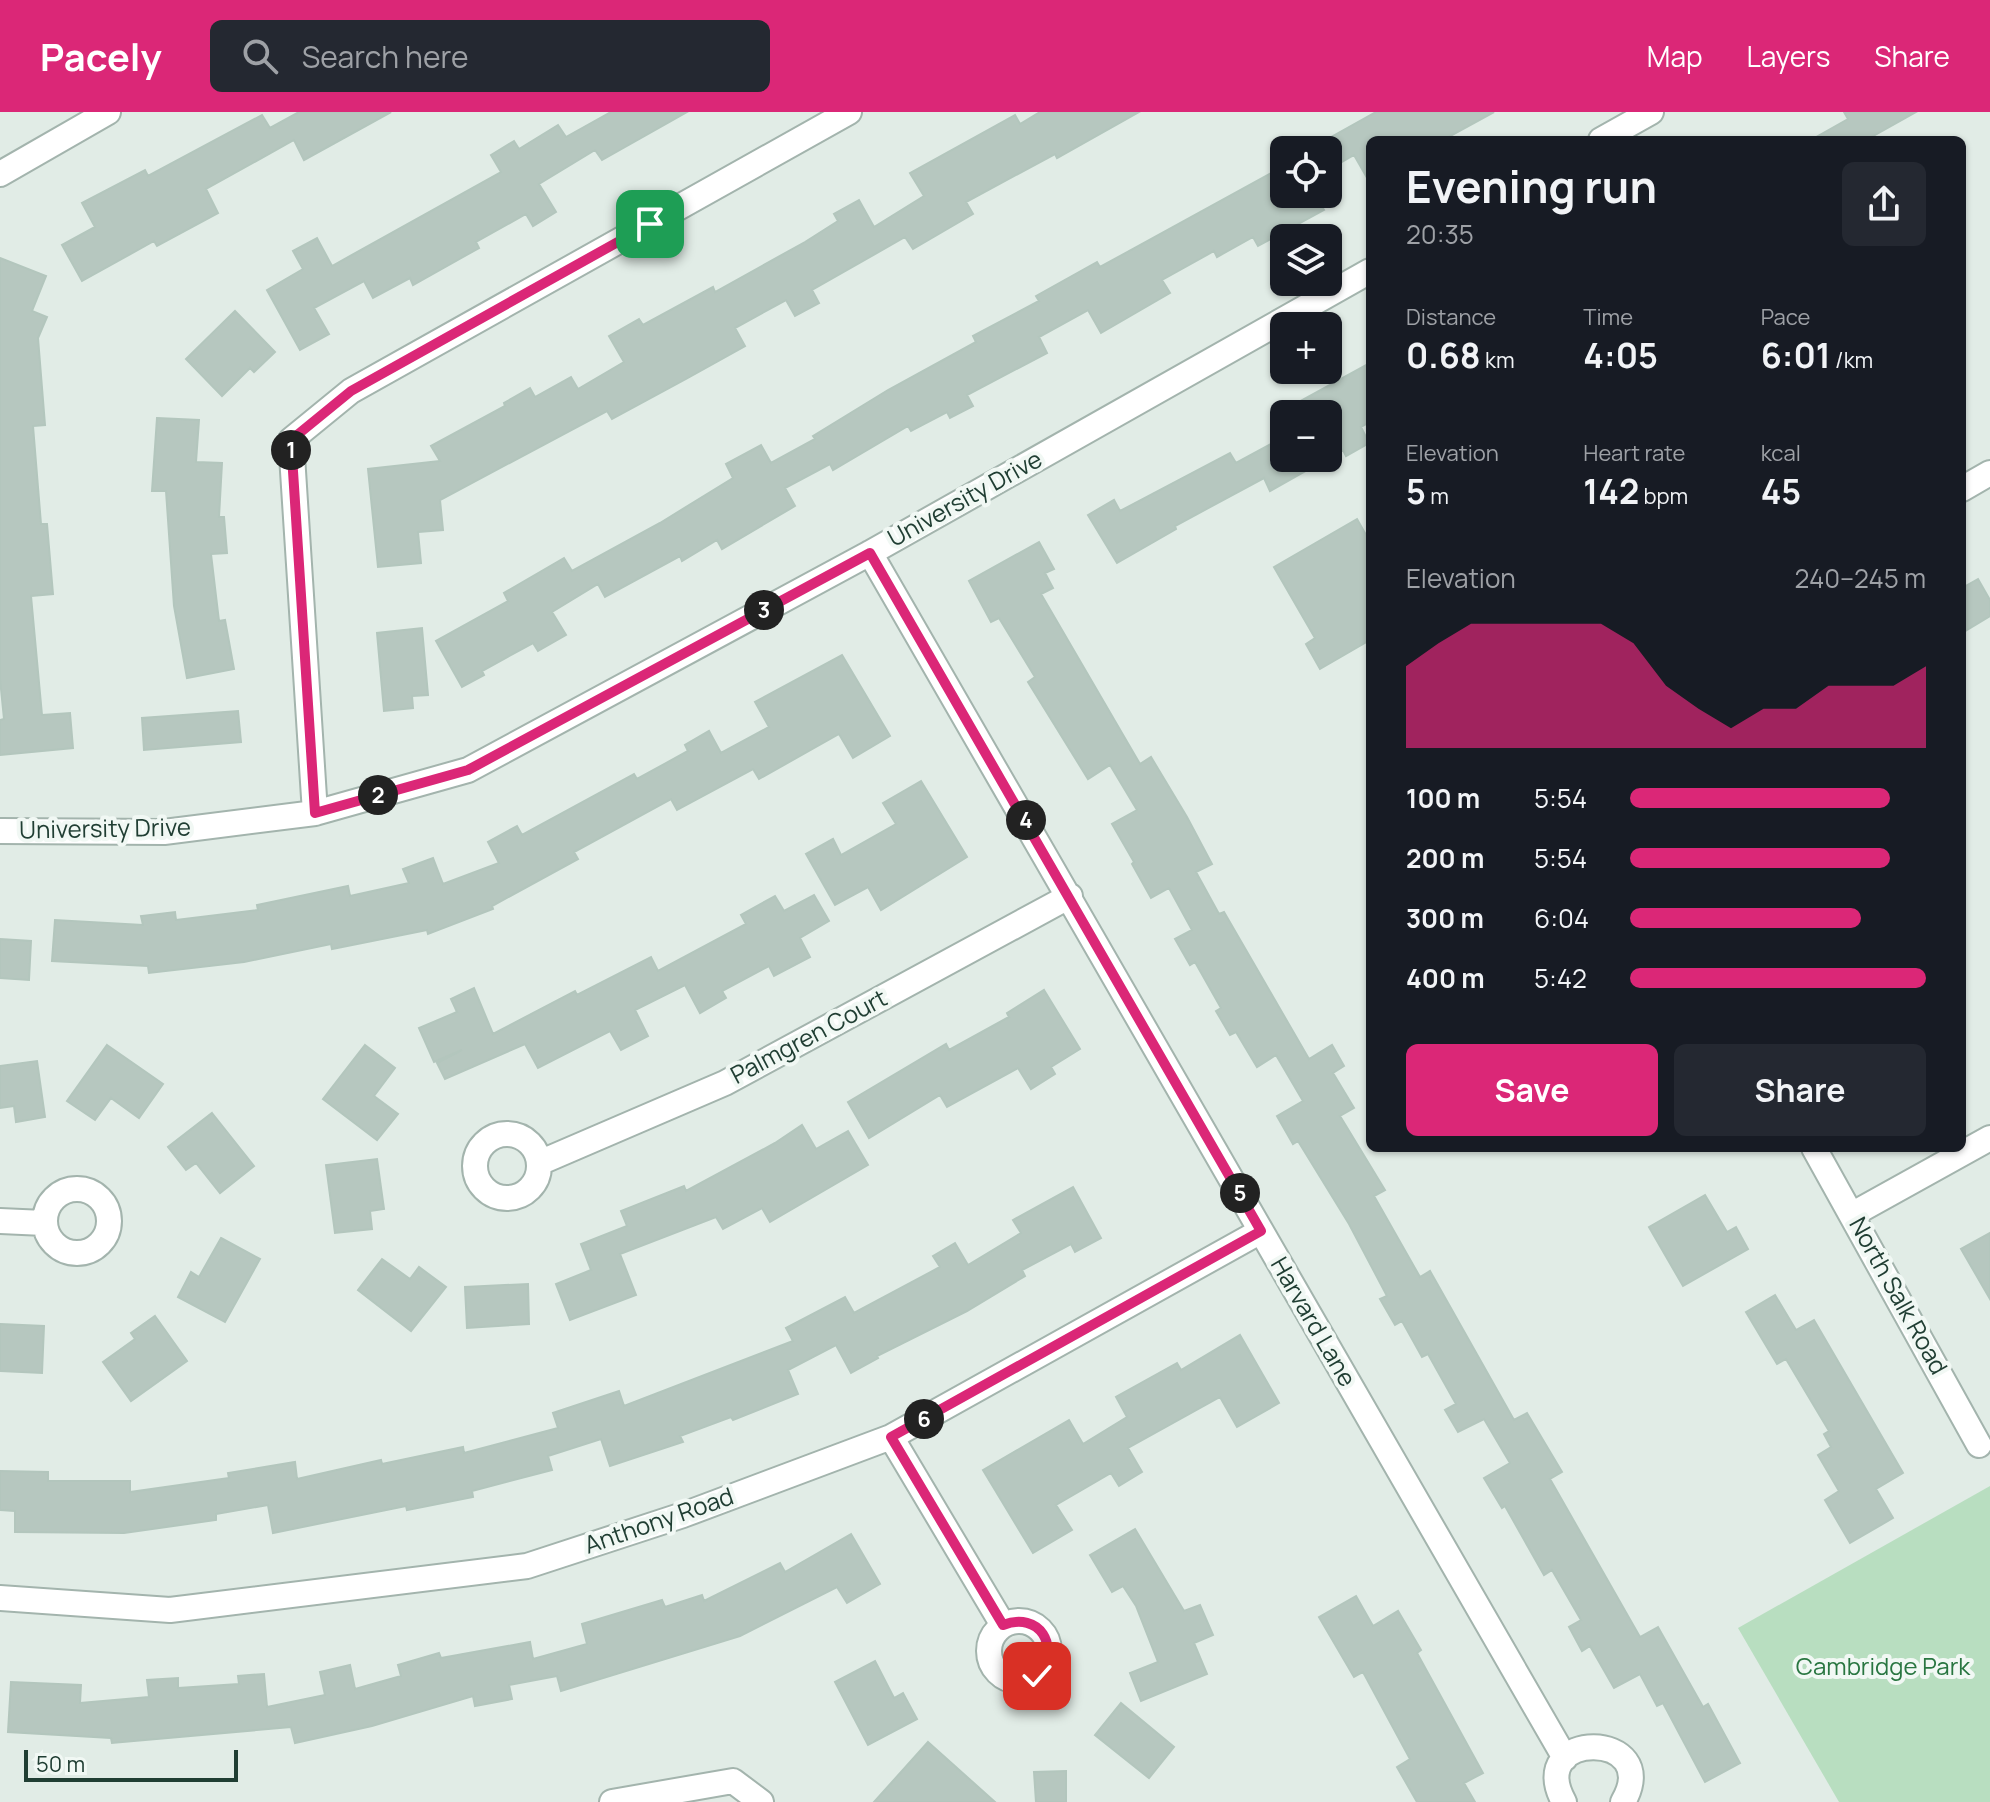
<!DOCTYPE html>
<meta charset="utf-8">
<style>
body{margin:0;font-family:Manrope,sans-serif;background:#242831;color:#f1f3f6;height:100vh;display:flex;flex-direction:column;font-size:30px;white-space:nowrap}
*{box-sizing:border-box;margin:0}
p{font-size:26px;color:#9ea1a6}
.icon{flex:none;width:44px;height:44px;fill:none;stroke:currentColor;stroke-width:2;stroke-linecap:round;stroke-linejoin:round}
.map{position:relative;flex:1;overflow:hidden}
.drawer{position:absolute;left:1366px;top:24px;width:600px;height:1016px;display:flex;flex-direction:column;background:#171b24;border-radius:12px;box-shadow:0 2px 6px #0004}
.drawer>*{flex:none}
.controls{position:absolute;left:1270px;top:24px;display:grid;gap:16px}
.controls a{display:grid;place-items:center;width:72px;height:72px;border-radius:12px;background:#171b24;box-shadow:0 2px 6px #0004;font-size:40px}
.scale{position:absolute;left:24px;bottom:20px;width:214px;box-sizing:border-box;padding-left:8px;border:4px solid #203e33;border-top:0;font-size:22px;line-height:28px;white-space:nowrap;color:#203e33;-webkit-text-stroke:6px #f1f8f4;paint-order:stroke}
.pin{position:absolute;display:grid;place-items:center;width:68px;height:68px;color:#fff;margin:-34px;border-radius:16px;box-shadow:0 4px 12px #0006}
.km{position:absolute;width:40px;height:40px;margin:-20px;border-radius:50%;background:#222;color:#fff;font-size:22px;line-height:40px;text-align:center}
.round{display:grid;place-items:center;flex:none;width:84px;height:84px;border-radius:12px;background:#242831}
.overview{display:flex;align-items:center;justify-content:space-between;height:136px;padding:0 40px}
h1{font-size:44px;font-weight:700;line-height:60px}
.figures{display:grid;grid-template-columns:repeat(3,1fr);gap:12px;height:136px;padding:8px 40px}
.figures div{display:grid;align-content:center}
.figures b{font-size:34px;font-weight:700}
.figures small{font-size:22px;font-weight:400}
.figures p{font-size:22px}
.chart{height:224px;padding:16px 40px}
.chart p{display:flex;justify-content:space-between}
.chart svg{width:100%;height:144px;margin-top:8px;fill:#db2777;opacity:.7}
.action{display:flex;gap:16px;margin-top:auto;padding:16px 40px}
.action a{flex:1;height:92px;border-radius:12px;background:#db2777;color:#fff;font-size:32px;font-weight:700;line-height:92px;text-align:center}
.action a+a{background:#242831;color:#f1f3f6}
ul{padding:0 40px;list-style:none;font-size:26px}
li{display:grid;grid-template-columns:128px 96px 1fr;align-items:center;height:60px}
li i{height:20px;border-radius:10px;background:#db2777}
header{display:flex;align-items:center;gap:48px;box-sizing:border-box;height:112px;padding:0 40px;background:#db2777;color:#fff}
header strong{font-size:38px}
nav{display:flex;gap:44px;margin-inline-start:auto;font-size:28px}
.search{width:560px;height:72px;background:#242831;display:flex;align-items:center;gap:20px;box-sizing:border-box;padding:0 28px;border-radius:12px;color:#9ea1a6;font-size:30px}
.map>svg:first-child{display:block}
</style>
<header>
<strong>Pacely</strong>
<div class="search"><svg class="icon" aria-label="search" viewBox="0 0 24 24"><circle cx="10" cy="10" r="6"/><path d="M15 15l6 6"/></svg>Search here</div>
<nav><a>Map</a><a>Layers</a><a>Share</a></nav>
</header>
<div class="map">
<svg width="1990" height="1690" viewBox="0 0 1990 1690">
<rect width="100%" height="100%" fill="#e1ece6"/>
<path fill="#b8dec0" d="M 1990,1374 L 1990,1690 L 1839,1690 L 1738,1516 Z"/>
<path fill="#b6c7bf" stroke="#b3c6bd" stroke-width="2" d="M 299,0 L 391,0 L 304,48 L 294,28 L 206,77 L 218,101 L 157,134 L 154,129 L 82,169 L 62,133 L 95,115 L 82,91 L 145,58 L 148,64 L 262,3 L 270,16 Z
M 611,0 L 687,0 L 602,48 L 595,38 L 539,72 L 556,100 L 533,114 L 526,102 L 476,130 L 479,136 L 413,173 L 410,166 L 373,186 L 364,169 L 314,196 L 329,222 L 300,238 L 267,178 L 303,157 L 293,139 L 317,126 L 332,154 L 501,60 L 491,43 L 514,29 L 519,37 L 558,13 L 566,25 Z
M 1040,0 L 1139,0 L 1057,46 L 1055,42 L 966,90 L 973,102 L 913,137 L 905,125 L 812,178 L 819,191 L 795,204 L 786,188 L 735,216 L 745,234 L 686,267 L 612,307 L 607,299 L 440,388 L 443,418 L 418,420 L 421,451 L 378,455 L 368,357 L 440,349 L 431,334 L 505,294 L 504,291 L 530,276 L 535,285 L 571,265 L 578,277 L 624,250 L 609,224 L 639,207 L 643,213 L 713,175 L 715,180 L 805,130 L 838,109 L 834,102 L 859,88 L 874,115 L 924,84 L 910,61 L 1015,3 L 1020,12 Z
M 1376,0 L 1494,0 L 1443,28 L 1370,28 L 1370,71 L 1354,43 L 1328,58 L 1328,38 L 1308,38 Z
M 1844,0 L 1916,0 L 1866,28 L 1811,28 L 1848,7 Z
M 1284,54 L 1284,82 L 1314,82 L 1324,98 L 1258,134 L 1253,125 L 1217,145 L 1214,139 L 1162,168 L 1170,181 L 1101,221 L 1088,198 L 1039,225 L 1047,241 L 967,283 L 973,294 L 950,306 L 947,300 L 911,319 L 908,314 L 833,358 L 830,352 L 785,376 L 795,394 L 722,437 L 717,428 L 682,449 L 680,444 L 605,485 L 598,472 L 552,500 L 566,523 L 538,539 L 533,531 L 482,559 L 484,563 L 462,575 L 436,529 L 508,489 L 504,481 L 564,446 L 572,459 L 660,411 L 733,366 L 726,352 L 761,333 L 771,351 L 815,327 L 813,324 L 888,278 L 976,230 L 973,224 L 1039,189 L 1036,184 L 1097,150 L 1100,155 Z
M 0,146 L 46,164 L 32,199 L 47,205 L 38,226 L 45,313 L 33,314 L 41,412 L 47,412 L 53,482 L 31,484 L 42,603 L 70,601 L 73,636 L 0,643 L 0,608 L 4,607 L 0,567 Z
M 235,199 L 275,240 L 254,260 L 250,256 L 222,284 L 186,247 Z
M 1370,251 L 1370,310 L 1361,315 L 1369,331 L 1346,344 L 1343,338 L 1270,379 L 1264,366 L 1175,414 L 1176,417 L 1117,451 L 1088,403 L 1114,388 L 1120,399 L 1230,341 L 1236,351 L 1284,325 L 1284,346 L 1328,346 L 1328,302 L 1277,302 Z
M 157,306 L 199,308 L 196,350 L 222,351 L 219,405 L 224,405 L 227,441 L 211,442 L 219,509 L 225,508 L 234,557 L 187,566 L 174,494 L 166,379 L 152,379 Z
M 1357,407 L 1370,430 L 1370,528 L 1320,557 L 1306,532 L 1315,526 L 1274,455 Z
M 1039,430 L 1054,457 L 1045,461 L 1053,476 L 1041,482 L 1140,652 L 1151,645 L 1187,705 L 1212,752 L 1196,760 L 1219,802 L 1224,800 L 1309,947 L 1332,933 L 1344,954 L 1333,961 L 1354,996 L 1340,1004 L 1385,1078 L 1374,1084 L 1420,1165 L 1430,1159 L 1514,1308 L 1527,1301 L 1562,1360 L 1550,1367 L 1640,1525 L 1658,1515 L 1703,1595 L 1708,1592 L 1740,1651 L 1705,1670 L 1663,1591 L 1657,1594 L 1640,1562 L 1614,1576 L 1590,1534 L 1582,1539 L 1569,1515 L 1581,1508 L 1552,1458 L 1544,1463 L 1505,1394 L 1502,1396 L 1484,1366 L 1510,1351 L 1484,1307 L 1458,1320 L 1445,1298 L 1456,1292 L 1428,1242 L 1422,1245 L 1402,1209 L 1395,1213 L 1380,1187 L 1387,1184 L 1349,1112 L 1298,1029 L 1293,1032 L 1277,1004 L 1303,989 L 1276,943 L 1257,955 L 1236,920 L 1230,923 L 1216,899 L 1221,896 L 1195,850 L 1190,853 L 1175,827 L 1192,818 L 1169,776 L 1151,786 L 1132,752 L 1134,750 L 1112,712 L 1137,698 L 1110,653 L 1088,667 L 1028,570 L 1035,565 L 999,506 L 991,510 L 969,469 Z
M 1978,467 L 1990,488 L 1990,504 L 1962,521 L 1962,476 Z
M 422,516 L 428,583 L 412,584 L 413,596 L 384,599 L 377,521 Z
M 842,543 L 890,624 L 853,646 L 839,622 L 759,667 L 753,657 L 677,698 L 671,687 L 574,740 L 578,747 L 492,794 L 493,797 L 428,822 L 427,818 L 332,837 L 331,832 L 244,850 L 149,861 L 148,854 L 52,849 L 55,808 L 143,813 L 141,804 L 175,800 L 176,808 L 258,798 L 257,793 L 348,774 L 350,784 L 409,771 L 403,757 L 433,746 L 443,772 L 499,751 L 488,730 L 517,714 L 522,723 L 634,662 L 637,667 L 688,639 L 685,633 L 709,619 L 721,641 L 769,615 L 755,590 Z
M 238,599 L 241,630 L 144,638 L 142,606 Z
M 921,669 L 967,745 L 881,798 L 868,775 L 835,793 L 806,742 L 833,727 L 841,743 L 896,712 L 883,691 Z
M 814,783 L 829,809 L 800,826 L 810,845 L 774,864 L 769,854 L 722,879 L 726,886 L 700,901 L 685,873 L 635,898 L 648,924 L 621,938 L 610,919 L 538,956 L 525,932 L 445,967 L 437,951 L 462,938 L 434,950 L 419,916 L 457,900 L 451,887 L 474,876 L 493,922 L 575,879 L 577,883 L 651,845 L 658,859 L 746,812 L 741,803 L 775,784 L 784,799 Z
M 0,827 L 31,829 L 29,868 L 0,866 Z
M 1044,878 L 1080,937 L 1051,955 L 1055,962 L 1031,977 L 1018,956 L 947,995 L 940,983 L 869,1026 L 848,990 L 946,932 L 949,938 L 1009,905 L 1007,901 Z
M 107,933 L 163,972 L 139,1006 L 111,986 L 95,1008 L 67,989 Z
M 365,933 L 395,956 L 374,984 L 398,1002 L 377,1028 L 323,987 Z
M 37,949 L 45,1005 L 16,1010 L 14,994 L 0,996 L 0,954 Z
M 212,1001 L 254,1054 L 220,1081 L 196,1051 L 186,1058 L 168,1035 Z
M 802,1013 L 816,1037 L 848,1019 L 868,1053 L 770,1110 L 762,1096 L 723,1117 L 716,1105 L 620,1142 L 636,1183 L 570,1208 L 556,1172 L 591,1158 L 581,1132 L 627,1114 L 621,1099 L 684,1074 L 686,1079 L 775,1031 Z
M 377,1047 L 384,1097 L 370,1099 L 372,1117 L 335,1121 L 326,1053 Z
M 1073,1075 L 1101,1126 L 1075,1140 L 1071,1132 L 1022,1158 L 1025,1164 L 967,1199 L 877,1244 L 878,1246 L 851,1261 L 836,1233 L 788,1258 L 798,1282 L 733,1308 L 731,1305 L 680,1324 L 683,1330 L 610,1354 L 601,1327 L 548,1344 L 552,1358 L 472,1379 L 473,1385 L 407,1398 L 406,1394 L 273,1421 L 268,1393 L 216,1402 L 216,1408 L 124,1421 L 15,1420 L 15,1399 L 0,1398 L 0,1359 L 48,1360 L 48,1369 L 130,1369 L 130,1380 L 229,1366 L 228,1361 L 295,1350 L 297,1367 L 381,1348 L 382,1352 L 463,1335 L 464,1341 L 558,1316 L 553,1301 L 619,1279 L 624,1294 L 793,1229 L 786,1216 L 845,1185 L 854,1201 L 940,1155 L 933,1144 L 955,1131 L 968,1153 L 1021,1121 L 1013,1108 Z
M 1705,1083 L 1727,1120 L 1736,1115 L 1748,1137 L 1683,1174 L 1649,1115 Z
M 1990,1121 L 1990,1187 L 1961,1137 Z
M 221,1126 L 260,1147 L 225,1210 L 178,1185 L 191,1160 L 199,1165 Z
M 382,1147 L 410,1167 L 419,1155 L 446,1175 L 411,1219 L 358,1178 Z
M 528,1172 L 529,1212 L 467,1216 L 465,1175 Z
M 1775,1183 L 1796,1218 L 1814,1208 L 1903,1361 L 1876,1377 L 1893,1406 L 1850,1431 L 1825,1388 L 1839,1379 L 1818,1343 L 1831,1335 L 1824,1322 L 1829,1319 L 1786,1247 L 1777,1252 L 1746,1200 Z
M 155,1204 L 187,1249 L 131,1289 L 103,1250 L 135,1227 L 131,1221 Z
M 0,1212 L 44,1214 L 42,1261 L 0,1259 Z
M 1240,1223 L 1279,1291 L 1237,1315 L 1220,1285 L 1128,1336 L 1142,1360 L 1119,1374 L 1111,1361 L 1056,1393 L 1072,1418 L 1033,1441 L 983,1358 L 1069,1308 L 1083,1332 L 1127,1305 L 1116,1285 L 1177,1251 L 1181,1258 Z
M 1135,1417 L 1184,1499 L 1200,1493 L 1213,1523 L 1194,1531 L 1207,1562 L 1141,1589 L 1130,1561 L 1158,1550 L 1136,1494 L 1123,1474 L 1112,1480 L 1090,1443 Z
M 851,1422 L 880,1472 L 847,1491 L 837,1475 L 740,1524 L 561,1579 L 557,1564 L 509,1573 L 512,1587 L 475,1594 L 473,1584 L 372,1614 L 295,1631 L 291,1615 L 112,1631 L 111,1626 L 8,1620 L 11,1570 L 81,1573 L 80,1591 L 149,1585 L 147,1568 L 178,1566 L 178,1576 L 239,1572 L 238,1564 L 264,1562 L 267,1595 L 325,1583 L 320,1560 L 350,1553 L 355,1577 L 401,1564 L 398,1553 L 439,1541 L 441,1546 L 530,1530 L 533,1547 L 587,1532 L 582,1512 L 662,1488 L 665,1495 L 702,1483 L 704,1489 L 780,1451 L 785,1460 Z
M 1356,1484 L 1373,1514 L 1398,1499 L 1421,1538 L 1417,1541 L 1483,1661 L 1464,1671 L 1475,1690 L 1417,1690 L 1397,1655 L 1410,1647 L 1363,1560 L 1354,1565 L 1319,1505 Z
M 875,1549 L 894,1586 L 903,1581 L 917,1607 L 868,1633 L 835,1570 Z
M 1121,1591 L 1174,1635 L 1149,1666 L 1095,1623 Z
M 928,1630 L 995,1690 L 874,1690 Z
M 1066,1659 L 1066,1690 L 1036,1690 L 1034,1660 Z"/>
<g fill="none" stroke-linecap="round" stroke-linejoin="round">
<g stroke="#a3b4ad" stroke-width="28">
<path id="minor" d="M 1601,28 L 1651,0
M 0,62 L 108,0
M 1962,377 L 1990,361
M 870,441 L 1565,1646
M 315,701 L 291,328 L 351,279 L 849,0
M 0,719 L 164,720 L 315,701 L 468,658 L 870,441 L 1370,159
M475 1054a32 32 0 1 1 64 0a32 32 0 1 1-64 0Z
M 1814,1036 L 1979,1333
M 539,1051 L 725,971 L 1070,784
M45 1109a32 32 0 1 1 64 0a32 32 0 1 1-64 0Z
M 1853,1102 L 1990,1026
M 0,1109 L 44,1111
M 891,1325 L 1003,1513
M 0,1486 L 170,1498 L 527,1454 L 683,1403 L 891,1325 L 1261,1119
M989 1539a30 30 0 1 1 60 0a30 30 0 1 1-60 0Z
M 612,1690 L 733,1669 L 761,1690
M 1564,1690 C 1523,1616 1665,1618 1623,1690"/>
</g>
<use href="#minor" stroke="#fff" stroke-width="24"/>
</g>
<g fill="none" stroke-linecap="round" stroke-linejoin="round">
<g stroke="#fff" stroke-width="16">
<path id="route" d="M 650,112 L 351,279 L 291,328 L 315,701 L 468,658 L 870,441 L 1261,1119 L 891,1325 L 1003,1513 C 1039,1499 1062,1534 1037,1564"/>
</g>
<use href="#route" stroke="#db2777" stroke-width="10"/>
</g>
<g text-anchor="middle" stroke-width="8" stroke-linejoin="round" paint-order="stroke">
<g font-size="24" fill="#203e33" stroke="#f1f8f4">
<text transform="translate(965 387) rotate(-29)" y="8">University Drive</text>
<text transform="translate(105 717) rotate(-1)" y="8">University Drive</text>
<text transform="translate(809 925) rotate(-28)" y="8">Palmgren Court</text>
<text transform="translate(1898 1184) rotate(61)" y="8">North Salk Road</text>
<text transform="translate(1313 1210) rotate(60)" y="8">Harvard Lane</text>
<text transform="translate(659 1409) rotate(-19)" y="8">Anthony Road</text>
</g>
<g font-size="24" fill="#297641" stroke="#f1f8f4">
<text x="1883" y="1563">Cambridge Park</text>
</g>
</g>
</svg>
<div class="controls">
<a><svg class="icon" aria-label="locate" viewBox="0 0 24 24"><circle cx="12" cy="12" r="6"/><path d="M12 2v4M12 18v4M2 12h4M18 12h4"/></svg></a>
<a><svg class="icon" aria-label="layers" viewBox="0 0 24 24"><path d="M12 4l9 5-9 5-9-5zM3 14l9 5 9-5"/></svg></a>
<a>+</a>
<a>−</a>
</div>
<div class="scale">50 m</div>
<div class="pin" style="left:650px;top:112px;background:#1e9e55"><svg class="icon" aria-label="arrive" viewBox="0 0 24 24"><path d="M6 21V4h12l-3 4 3 4H6"/></svg></div>
<div class="pin" style="left:1037px;top:1564px;background:#d93025"><svg class="icon" aria-label="check" viewBox="0 0 24 24"><path d="M5 12l5 5 9-10"/></svg></div>
<b class="km" style="left:291px;top:338px">1</b>
<b class="km" style="left:378px;top:683px">2</b>
<b class="km" style="left:764px;top:498px">3</b>
<b class="km" style="left:1026px;top:708px">4</b>
<b class="km" style="left:1240px;top:1081px">5</b>
<b class="km" style="left:924px;top:1307px">6</b>
<section class="drawer">
<div class="overview"><div><h1>Evening run</h1><p>20:35</p></div><a class="round"><svg class="icon" aria-label="share" viewBox="0 0 24 24"><path d="M12 15V3M7 8l5-5 5 5M5 13v7h14v-7"/></svg></a></div>
<div class="figures">
<div><p>Distance</p><b>0.68<small> km</small></b></div>
<div><p>Time</p><b>4:05</b></div>
<div><p>Pace</p><b>6:01<small> /km</small></b></div>
</div>
<div class="figures">
<div><p>Elevation</p><b>5<small> m</small></b></div>
<div><p>Heart rate</p><b>142<small> bpm</small></b></div>
<div><p>kcal</p><b>45</b></div>
</div>
<div class="chart"><p><span>Elevation</span>240–245 m</p>
<svg viewBox="0 0 160 44" preserveAspectRatio="none"><path d="M0 44V19L10 12L20 6L30 6L40 6L50 6L60 6L70 12L80 25L90 32L100 38L110 32L120 32L130 25L140 25L150 25L160 19V44z"/></svg>
</div>
<ul>
<li><b>100 m</b>5:54<i style="width:88%"></i></li>
<li><b>200 m</b>5:54<i style="width:88%"></i></li>
<li><b>300 m</b>6:04<i style="width:78%"></i></li>
<li><b>400 m</b>5:42<i style="width:100%"></i></li>
</ul>
<div class="action"><a>Save</a><a>Share</a></div>
</section>
</div>
